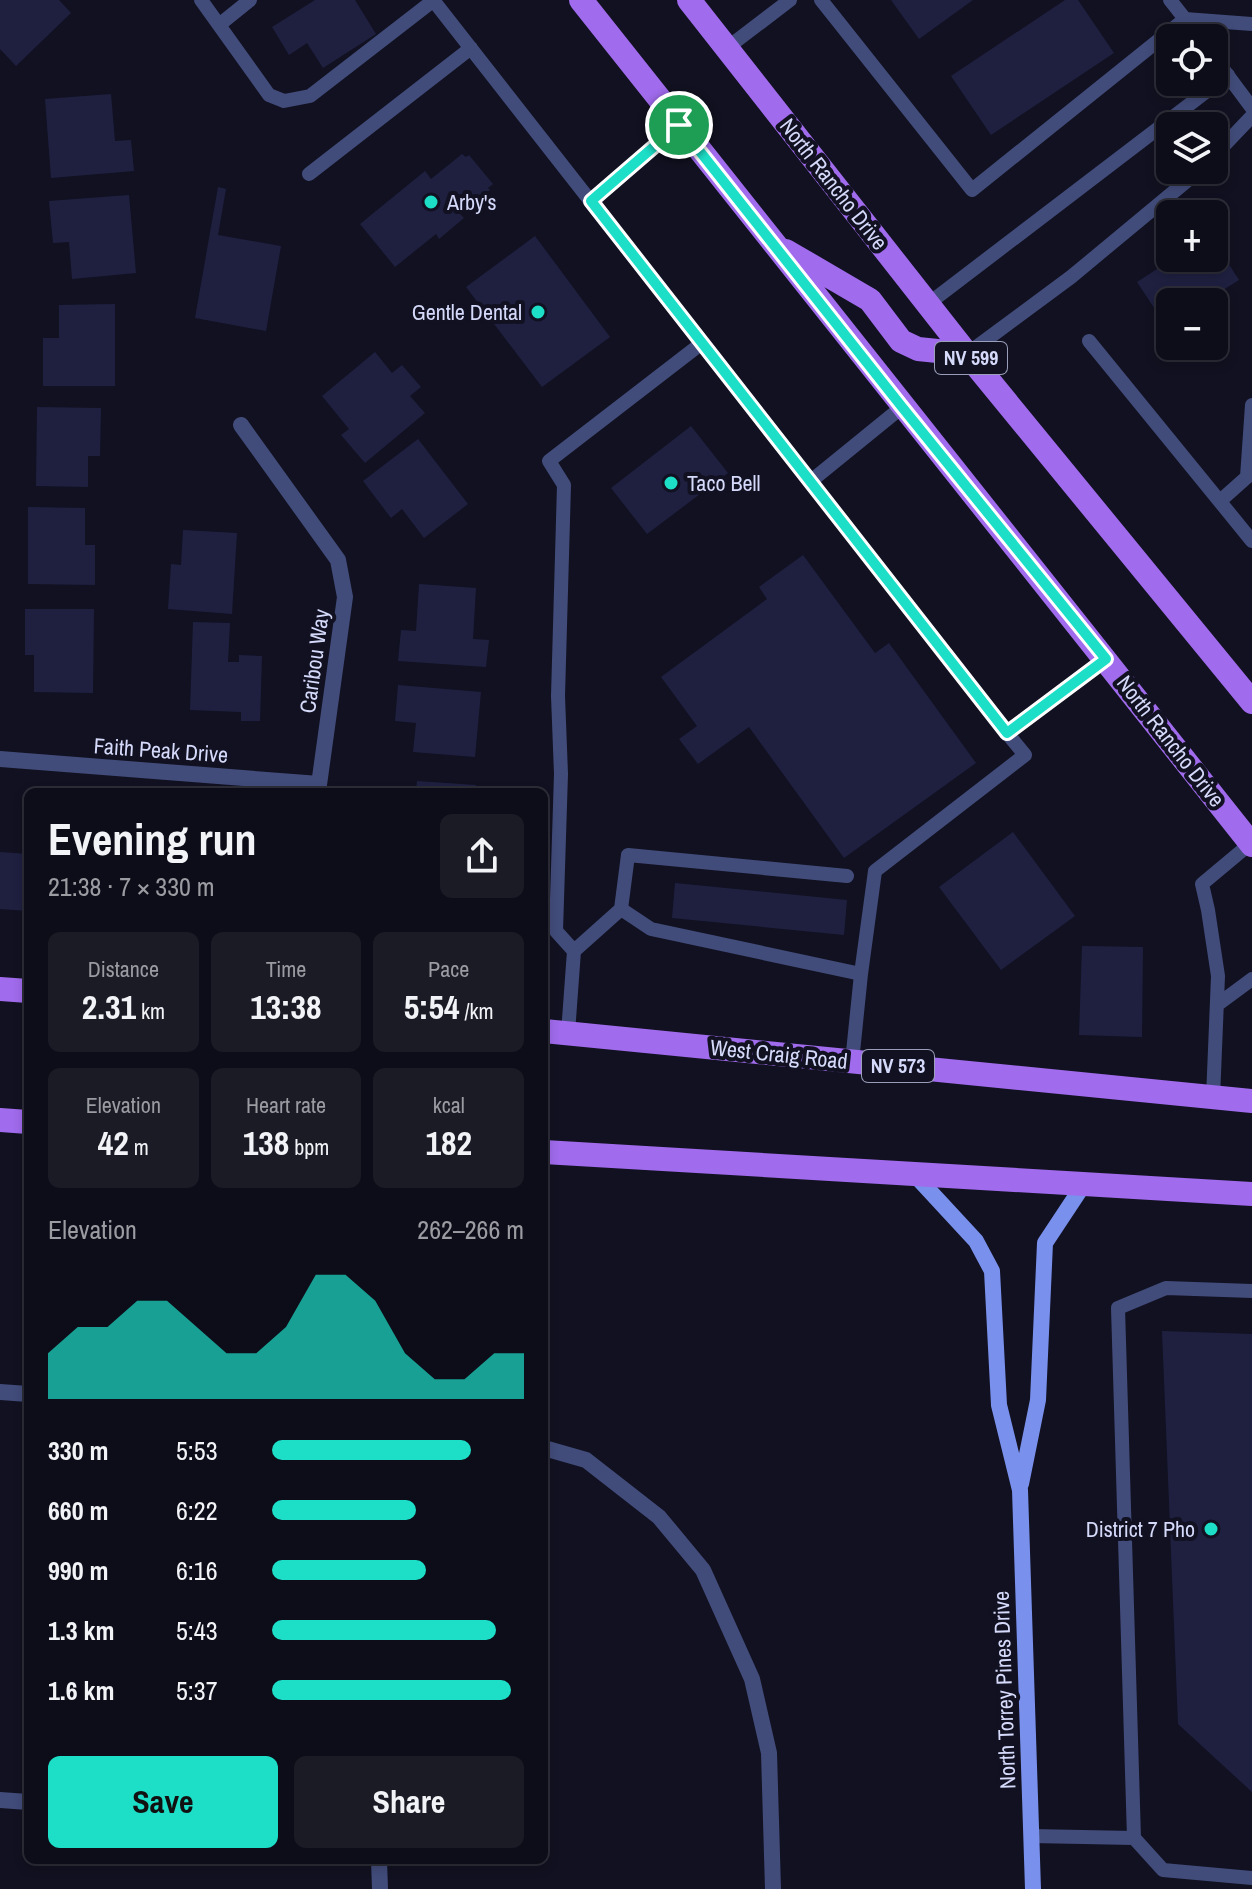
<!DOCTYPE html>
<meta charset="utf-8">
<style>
body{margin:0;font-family:"Archivo Narrow",sans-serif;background:#1b1b26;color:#f1f3f6;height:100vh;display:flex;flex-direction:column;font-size:30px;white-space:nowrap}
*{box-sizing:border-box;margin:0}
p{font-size:26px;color:#9a9ca2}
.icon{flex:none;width:44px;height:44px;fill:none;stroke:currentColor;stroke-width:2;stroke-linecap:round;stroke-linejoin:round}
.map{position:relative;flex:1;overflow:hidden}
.details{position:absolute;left:24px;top:788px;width:524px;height:1076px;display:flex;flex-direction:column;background:#0d0d19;border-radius:12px;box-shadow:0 4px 12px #0003,0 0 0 2px #2d2d38}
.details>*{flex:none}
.controls{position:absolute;left:1156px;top:24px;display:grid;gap:16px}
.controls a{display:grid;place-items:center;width:72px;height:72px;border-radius:12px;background:#0d0d19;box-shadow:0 4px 12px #0003,0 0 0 2px #2d2d38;font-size:40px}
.pin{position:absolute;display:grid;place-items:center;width:68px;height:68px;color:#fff;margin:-34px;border:4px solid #fff;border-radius:50%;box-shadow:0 2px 8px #0007}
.round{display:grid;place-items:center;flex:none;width:84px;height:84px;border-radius:12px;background:#1b1b26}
.head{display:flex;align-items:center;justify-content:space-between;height:136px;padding:0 24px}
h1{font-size:44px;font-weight:700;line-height:60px}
.figures{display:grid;grid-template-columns:repeat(3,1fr);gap:12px;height:136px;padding:8px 24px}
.figures div{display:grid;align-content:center;border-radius:12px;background:#1b1b26;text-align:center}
.figures b{font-size:34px;font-weight:700}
.figures small{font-size:22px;font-weight:400}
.figures p{font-size:22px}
.chart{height:224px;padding:16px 24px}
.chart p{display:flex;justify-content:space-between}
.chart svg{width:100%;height:144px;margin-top:8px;fill:#1ddfc8;opacity:.7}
.button{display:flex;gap:16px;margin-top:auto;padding:16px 24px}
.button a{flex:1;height:92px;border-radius:12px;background:#1ddfc8;color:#111;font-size:32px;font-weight:700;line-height:92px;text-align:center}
.button a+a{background:#1b1b26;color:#f1f3f6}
ul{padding:0 24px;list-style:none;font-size:26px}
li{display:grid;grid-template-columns:128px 96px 1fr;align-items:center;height:60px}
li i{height:20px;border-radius:10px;background:#1ddfc8}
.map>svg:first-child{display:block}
</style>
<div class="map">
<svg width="1252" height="1889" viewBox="0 0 1252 1889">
<rect width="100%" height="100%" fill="#111121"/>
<path fill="#1f2040" d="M 0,0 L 59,0 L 71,13 L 16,66 L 0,49 Z
M 315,0 L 355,0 L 376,34 L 323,68 L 307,43 L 289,55 L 272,27 Z
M 891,0 L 973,0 L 919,39 Z
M 1065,0 L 1078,0 L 1114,53 L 991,135 L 951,76 Z
M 111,94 L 115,141 L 131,140 L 134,171 L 51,178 L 45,99 Z
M 462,154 L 466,157 L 469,155 L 493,184 L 488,188 L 490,190 L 460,214 L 464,218 L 439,239 L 436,234 L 395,267 L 360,224 L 425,171 L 431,179 Z
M 218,187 L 226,189 L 218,235 L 281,246 L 266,331 L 195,318 Z
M 129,195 L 136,273 L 72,279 L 69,242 L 53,243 L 49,201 Z
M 535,236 L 610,337 L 542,387 L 466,287 Z
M 1214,241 L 1239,280 L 1204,302 L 1170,302 L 1170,324 L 1166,326 L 1137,282 L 1174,258 L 1214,258 Z
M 115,304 L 115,386 L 43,386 L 43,338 L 59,338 L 59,305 Z
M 375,352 L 392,373 L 402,365 L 421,387 L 410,396 L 425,413 L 365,463 L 341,435 L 349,429 L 322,396 Z
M 37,407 L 101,408 L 100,456 L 88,456 L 88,487 L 36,486 Z
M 691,426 L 728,473 L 647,534 L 611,488 Z
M 418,439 L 468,504 L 424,538 L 402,509 L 391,518 L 363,481 Z
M 28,507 L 85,508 L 85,545 L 95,545 L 95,585 L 28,584 Z
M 183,530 L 237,533 L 232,614 L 168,609 L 171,564 L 181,565 Z
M 803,555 L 875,653 L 889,643 L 976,763 L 844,858 L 749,727 L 698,764 L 679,739 L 697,726 L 661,677 L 767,599 L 759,587 Z
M 419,584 L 476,588 L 473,639 L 489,640 L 486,667 L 398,661 L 401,630 L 416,631 Z
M 25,609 L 94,609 L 93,693 L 34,692 L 34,655 L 25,655 Z
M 193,622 L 230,623 L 228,662 L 239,662 L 239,655 L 262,656 L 260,721 L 241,721 L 241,712 L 190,710 Z
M 398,685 L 481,692 L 475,757 L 413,752 L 416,723 L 395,721 Z
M 417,781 L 476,785 L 475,792 L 416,792 Z
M 1013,832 L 1075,916 L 1001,970 L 939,887 Z
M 0,852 L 28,854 L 28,911 L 0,909 Z
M 675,883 L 847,900 L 844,935 L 672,918 Z
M 1082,946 L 1143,947 L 1142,1037 L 1079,1035 Z
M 1162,1331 L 1252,1334 L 1252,1792 L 1178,1724 Z"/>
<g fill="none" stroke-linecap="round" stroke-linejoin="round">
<path stroke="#424c7a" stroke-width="14" d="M 201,0 L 269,95 L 284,101 L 310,96 L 434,0
M 433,0 L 1007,733 L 1106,659
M 821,0 L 972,190 L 1185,19 L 1200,38
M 1170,0 L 1185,19 L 1252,24
M 219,25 L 250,0
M 727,48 L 790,0
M 1214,57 L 1252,108
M 1214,156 L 1252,116
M 309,174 L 471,48
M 591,201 L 679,125
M 928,304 L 1228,75
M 1089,341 L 1252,541
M 967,354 L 1071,277 L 1200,170
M 811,481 L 902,407
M 1220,501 L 1247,477 L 1252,405
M 621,909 L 651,929 L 861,974
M 574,951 L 621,909 L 628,855 L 847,876
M 1217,1005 L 1252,979
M 568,1033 L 574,951 L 556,931 L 561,774 L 558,696 L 564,485 L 549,461 L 702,343
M 852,1062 L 861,974 L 875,871 L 1025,755 L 1007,733
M 1213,1098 L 1218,976 L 1208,910 L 1202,884 L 1251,843
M 1252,1291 L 1166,1288 L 1118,1308 L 1134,1838 L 1163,1870 L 1252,1878
M 1031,1836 L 1134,1838"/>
<path stroke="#424c7a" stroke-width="16" d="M 241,425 L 338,560 L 345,597 L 318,792
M 0,759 L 319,784
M 0,1392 L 28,1394
M 544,1448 L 586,1460 L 659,1517 L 703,1570 L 752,1679 L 769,1753 L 773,1889
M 0,1800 L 28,1802
M 379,1860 L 380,1889"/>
<path stroke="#7990ed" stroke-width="16" d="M 914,1174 L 976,1241 L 992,1271 L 999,1405 L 1020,1490 L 1033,1889
M 1021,1484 L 1038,1400 L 1045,1243 L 1084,1184"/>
<path stroke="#a06bec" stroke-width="24" d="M 581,0 L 1252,845
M 689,0 L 967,354 L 1252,702
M 786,251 L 870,300 L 901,341 L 918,349 L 967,354
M 0,989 L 28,991
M 544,1031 L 1252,1101
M 0,1120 L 28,1122
M 544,1152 L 1252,1194"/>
</g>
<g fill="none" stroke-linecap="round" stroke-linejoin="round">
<g stroke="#fff" stroke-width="16">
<path id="route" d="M 679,125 L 902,407 L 1106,659 L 1007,733 L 591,201 Z"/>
</g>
<use href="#route" stroke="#1ddfc8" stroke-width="10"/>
</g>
<g fill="#1ddfc8" stroke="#111121" stroke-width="3">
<circle cx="431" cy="202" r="8"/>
<circle cx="538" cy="312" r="8"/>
<circle cx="671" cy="483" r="8"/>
<circle cx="1211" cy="1529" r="8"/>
</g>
<g text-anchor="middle" stroke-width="8" stroke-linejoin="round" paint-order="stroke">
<g fill="#111121" stroke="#9b9eb9" stroke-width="2">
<rect x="935" y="342" width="72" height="32" rx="6"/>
<rect x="862" y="1050" width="72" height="32" rx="6"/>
</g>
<g font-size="20" font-weight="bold" fill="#d6dafa">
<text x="971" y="365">NV 599</text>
<text x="898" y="1073">NV 573</text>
</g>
<g font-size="22" fill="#d6dafa" stroke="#111121">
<text transform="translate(834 184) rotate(52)" y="8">North Rancho Drive</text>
<text transform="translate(314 661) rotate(-82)" y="8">Caribou Way</text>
<text transform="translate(1171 741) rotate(52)" y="8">North Rancho Drive</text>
<text transform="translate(161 750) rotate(4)" y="8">Faith Peak Drive</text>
<text transform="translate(779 1054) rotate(6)" y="8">West Craig Road</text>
<text transform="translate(1004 1690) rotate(-92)" y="8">North Torrey Pines Drive</text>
</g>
<g font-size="22" fill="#d6dafa" stroke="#111121" text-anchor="start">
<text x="447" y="210">Arby's</text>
<text x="522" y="320" text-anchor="end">Gentle Dental</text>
<text x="687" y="491">Taco Bell</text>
<text x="1195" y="1537" text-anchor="end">District 7 Pho</text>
</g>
</g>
</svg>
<div class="controls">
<a><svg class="icon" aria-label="locate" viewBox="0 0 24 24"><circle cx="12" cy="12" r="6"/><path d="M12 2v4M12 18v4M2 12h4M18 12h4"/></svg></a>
<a><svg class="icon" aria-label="layers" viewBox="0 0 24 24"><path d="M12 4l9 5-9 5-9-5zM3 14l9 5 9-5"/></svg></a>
<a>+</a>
<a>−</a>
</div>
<div class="pin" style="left:679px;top:125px;background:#1e9e55"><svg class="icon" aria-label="arrive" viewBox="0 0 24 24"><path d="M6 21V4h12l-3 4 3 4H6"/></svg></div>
<section class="details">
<div class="head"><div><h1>Evening run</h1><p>21:38 · 7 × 330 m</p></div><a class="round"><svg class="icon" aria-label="share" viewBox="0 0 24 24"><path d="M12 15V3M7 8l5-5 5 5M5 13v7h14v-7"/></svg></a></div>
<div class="figures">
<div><p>Distance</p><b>2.31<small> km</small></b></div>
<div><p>Time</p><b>13:38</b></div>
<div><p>Pace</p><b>5:54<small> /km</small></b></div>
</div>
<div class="figures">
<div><p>Elevation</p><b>42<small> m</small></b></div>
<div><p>Heart rate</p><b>138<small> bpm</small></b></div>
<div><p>kcal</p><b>182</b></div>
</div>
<div class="chart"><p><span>Elevation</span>262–266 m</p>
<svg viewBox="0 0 160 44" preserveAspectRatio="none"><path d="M0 44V30L10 22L20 22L30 14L40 14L50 22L60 30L70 30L80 22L90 6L100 6L110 14L120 30L130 38L140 38L150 30L160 30V44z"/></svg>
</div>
<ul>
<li><b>330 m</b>5:53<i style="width:79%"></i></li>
<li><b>660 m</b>6:22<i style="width:57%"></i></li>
<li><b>990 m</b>6:16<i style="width:61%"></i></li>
<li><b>1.3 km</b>5:43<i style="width:89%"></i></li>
<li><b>1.6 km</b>5:37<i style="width:95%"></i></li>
</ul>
<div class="button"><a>Save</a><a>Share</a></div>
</section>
</div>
